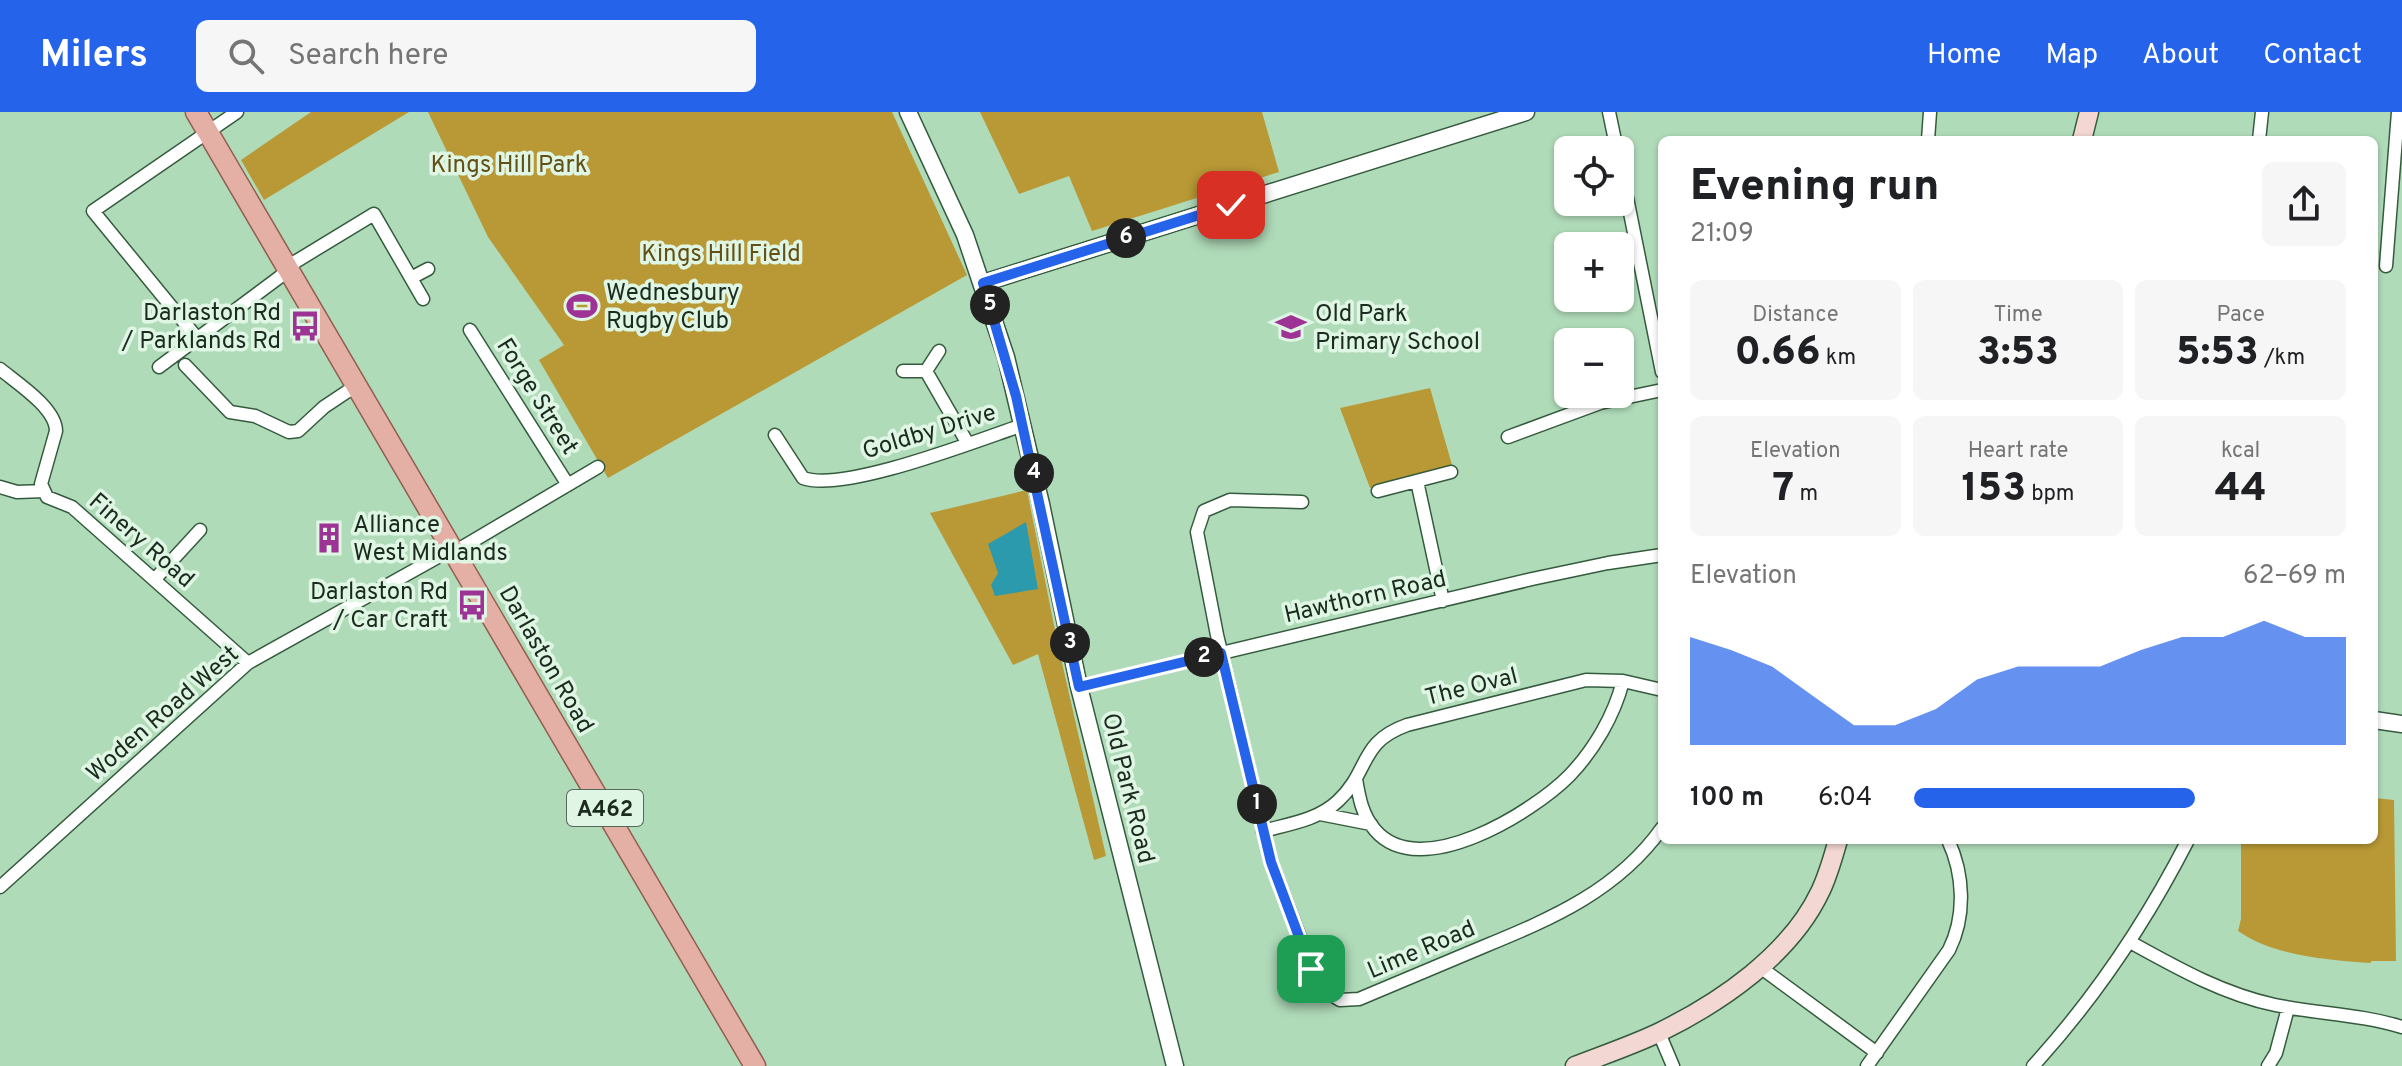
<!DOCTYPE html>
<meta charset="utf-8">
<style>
body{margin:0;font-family:Overpass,sans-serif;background:#f6f6f6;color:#202124;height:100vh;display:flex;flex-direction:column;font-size:30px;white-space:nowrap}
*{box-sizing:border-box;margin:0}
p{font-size:26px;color:#757577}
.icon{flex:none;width:44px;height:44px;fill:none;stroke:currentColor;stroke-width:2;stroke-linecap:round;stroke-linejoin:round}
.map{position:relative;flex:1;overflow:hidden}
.side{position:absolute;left:1658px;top:24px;width:720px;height:708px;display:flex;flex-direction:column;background:#fff;border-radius:12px;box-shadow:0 2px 6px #0004}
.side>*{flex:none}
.fabs{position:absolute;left:1554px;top:24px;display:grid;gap:16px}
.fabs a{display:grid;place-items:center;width:80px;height:80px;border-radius:12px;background:#fff;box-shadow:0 2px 6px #0004;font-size:40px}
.pin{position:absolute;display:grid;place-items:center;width:68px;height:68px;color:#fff;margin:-34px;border-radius:16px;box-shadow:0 4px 12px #0006}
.km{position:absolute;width:40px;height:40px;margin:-20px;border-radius:50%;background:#222;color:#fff;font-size:22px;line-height:40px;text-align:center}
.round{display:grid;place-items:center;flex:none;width:84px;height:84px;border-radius:12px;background:#f6f6f6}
.head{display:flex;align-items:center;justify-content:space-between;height:136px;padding:0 32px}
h1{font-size:44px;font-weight:800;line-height:60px}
.stats{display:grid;grid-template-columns:repeat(3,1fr);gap:12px;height:136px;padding:8px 32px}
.stats div{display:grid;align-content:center;border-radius:12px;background:#f6f6f6;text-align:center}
.stats b{font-size:40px;font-weight:800}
.stats small{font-size:22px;font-weight:400}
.stats p{font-size:22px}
.chart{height:224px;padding:16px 32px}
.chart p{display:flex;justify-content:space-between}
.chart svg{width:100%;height:144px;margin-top:8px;fill:#2563eb;opacity:.7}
ul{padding:0 32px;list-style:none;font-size:26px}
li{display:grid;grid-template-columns:128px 96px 1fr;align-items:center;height:60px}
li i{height:20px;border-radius:10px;background:#2563eb}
header{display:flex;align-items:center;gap:48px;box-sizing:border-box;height:112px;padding:0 40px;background:#2563eb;color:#fff}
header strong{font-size:38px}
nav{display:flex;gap:44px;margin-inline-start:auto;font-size:28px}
.search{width:560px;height:72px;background:#f6f6f6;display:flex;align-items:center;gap:20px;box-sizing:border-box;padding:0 28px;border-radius:12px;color:#757577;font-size:30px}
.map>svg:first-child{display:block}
</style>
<header>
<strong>Milers</strong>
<div class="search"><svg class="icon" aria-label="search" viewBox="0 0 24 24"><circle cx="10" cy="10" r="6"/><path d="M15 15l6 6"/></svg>Search here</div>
<nav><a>Home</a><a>Map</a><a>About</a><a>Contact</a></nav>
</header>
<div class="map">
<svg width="2402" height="954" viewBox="0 0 2402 954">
<rect width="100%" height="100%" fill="#b0dbb9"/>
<path fill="#b99936" d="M 311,0 L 409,0 L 264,88 L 241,48 Z
M 428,0 L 892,0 L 967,163 L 608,366 L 539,248 L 564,233 L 488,125 Z
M 980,0 L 1262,0 L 1279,60 L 1092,119 L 1069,64 L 1019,82 Z
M 1430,276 L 1452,353 L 1370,376 L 1340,296 Z
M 1027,378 L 1058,533 L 1106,744 L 1094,748 L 1038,542 L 1013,553 L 930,401 Z
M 2374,686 L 2394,688 L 2396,849 L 2372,849 L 2370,851 C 2327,848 2274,844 2238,819 L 2241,807 L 2241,728 L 2374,728 Z"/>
<path fill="#2b9aac" d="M 1026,410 L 1038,477 L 995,484 L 991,473 L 998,461 L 988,432 Z"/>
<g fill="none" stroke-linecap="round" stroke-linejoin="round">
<g stroke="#355b3e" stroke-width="15">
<path id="minor" d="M 1609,0 L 1617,38
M 1928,28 L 1930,0
M 2259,28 L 2262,0
M 1620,51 L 1662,260
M 2386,154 L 2398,0
M 411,166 L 428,157
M 470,218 L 568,373
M 197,226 L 93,99 L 237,0
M 185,253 L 230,300 L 255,304 L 289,320 L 298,319 L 324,295 L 357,273
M 159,255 L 289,158 L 295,150 L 374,102 L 423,187
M 0,257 C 17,271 56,296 56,319 L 41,372 L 47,385 L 72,395 L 248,551
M 903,259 L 926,259 L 939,239
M 926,259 L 968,332
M 775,323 L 803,366 C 844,381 978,328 1023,313
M 1508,325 L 1600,291 L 1662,278
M 1417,369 L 1443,489
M 0,375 L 17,380 L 44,379
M 1378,379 L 1451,360
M 1302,390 L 1230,388 L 1204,399 L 1197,420 L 1217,523 L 1271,750 L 1319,875 L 1340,888 L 1359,887 C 1401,869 1443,852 1485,834 C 1553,806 1618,778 1662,716
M 155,467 L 200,418
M 1079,575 L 1532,467 L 1608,451 L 1662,443
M 1356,667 C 1359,685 1362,703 1375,718 C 1420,771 1533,700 1569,664 C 1594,638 1614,604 1623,569
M 1320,702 L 1371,712
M 1263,719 C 1289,712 1318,708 1338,689 C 1370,659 1359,630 1407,613 L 1586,568 L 1623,569 L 1662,578
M 0,775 L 248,551 L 445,441 L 461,436 L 598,355
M 2130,830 C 2177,856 2223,882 2275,893 C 2318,902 2360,902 2402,915
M 1760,855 L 1877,941
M 1659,921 L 1673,954
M 1867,954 L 1949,838 C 1966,804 1964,762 1948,728
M 2033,954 C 2095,886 2146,810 2188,728
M 2268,954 L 2276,941 L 2288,896"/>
</g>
<g stroke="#355b3e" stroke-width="19">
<path id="tertiary" d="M 908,0 L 965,123 L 1006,245 L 1041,392 L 1079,575 L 1175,954
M 983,171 L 1526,0
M 2374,608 L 2402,612"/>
</g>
<g stroke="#355b3e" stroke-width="21">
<path id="secondary" d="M 2082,28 L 2089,0
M 1575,954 C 1603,943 1633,933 1660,920 C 1721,890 1790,843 1820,780 C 1828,764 1833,745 1838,728"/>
</g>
<g stroke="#925e4f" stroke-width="23">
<path id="primary" d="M 196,0 L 755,954"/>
</g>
<use href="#minor" stroke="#fff" stroke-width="12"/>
<use href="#tertiary" stroke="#fff" stroke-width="16"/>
<use href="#secondary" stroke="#f2d7d2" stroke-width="18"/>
<use href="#primary" stroke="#e4afa5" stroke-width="20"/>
</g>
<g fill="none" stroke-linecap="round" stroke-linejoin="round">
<g stroke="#fff" stroke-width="16">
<path id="route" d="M 1231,93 L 983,171 L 1016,284 L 1079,575 L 1221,541 L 1271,750 L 1311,857"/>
</g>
<use href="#route" stroke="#2563eb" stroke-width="10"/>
</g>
<defs>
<g id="stadium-bare" transform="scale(2.4)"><path d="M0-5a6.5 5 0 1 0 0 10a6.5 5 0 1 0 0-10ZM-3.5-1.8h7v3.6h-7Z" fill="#9d3395" stroke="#e0f6e4" stroke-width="2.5" paint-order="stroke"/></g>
<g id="bus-bare" transform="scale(2.4)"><path d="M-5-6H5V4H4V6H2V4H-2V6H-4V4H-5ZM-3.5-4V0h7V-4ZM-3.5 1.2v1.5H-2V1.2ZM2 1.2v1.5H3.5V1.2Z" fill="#9d3395" stroke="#e0f6e4" stroke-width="2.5" paint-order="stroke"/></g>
<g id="school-bare" transform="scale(2.4)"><path d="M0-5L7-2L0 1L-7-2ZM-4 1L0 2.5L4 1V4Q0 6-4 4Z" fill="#9d3395" stroke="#e0f6e4" stroke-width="2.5" paint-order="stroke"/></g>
<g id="building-bare" transform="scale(2.4)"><path d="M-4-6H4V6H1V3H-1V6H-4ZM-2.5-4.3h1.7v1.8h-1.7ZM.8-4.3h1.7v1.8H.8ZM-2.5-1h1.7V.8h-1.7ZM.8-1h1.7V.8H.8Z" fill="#9d3395" stroke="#e0f6e4" stroke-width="2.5" paint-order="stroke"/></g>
</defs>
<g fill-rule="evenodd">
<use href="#stadium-bare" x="582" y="194"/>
<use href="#bus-bare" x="305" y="214"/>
<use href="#school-bare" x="1291" y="215"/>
<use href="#building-bare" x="329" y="426"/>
<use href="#bus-bare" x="472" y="493"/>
</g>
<g text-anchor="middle" stroke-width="7" stroke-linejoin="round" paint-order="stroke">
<rect fill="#e0f6e4" stroke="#566859" stroke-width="2" x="567" y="678" width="76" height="36" rx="6"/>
<g font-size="22" font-weight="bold" fill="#1b2b1e">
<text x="605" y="704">A462</text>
</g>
<g font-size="24" fill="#635017" stroke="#e0f6e4">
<text x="509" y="60">Kings Hill Park</text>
<text x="721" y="149">Kings Hill Field</text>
</g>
<g font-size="24" fill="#1b2b1e" stroke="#e0f6e4" text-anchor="start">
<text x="606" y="188">Wednesbury<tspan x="606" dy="28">Rugby Club</tspan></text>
<text x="281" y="208" text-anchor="end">Darlaston Rd<tspan x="281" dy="28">/ Parklands Rd</tspan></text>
<text x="1315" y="209">Old Park<tspan x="1315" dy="28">Primary School</tspan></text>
<text x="353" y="420">Alliance<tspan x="353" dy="28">West Midlands</tspan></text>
<text x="448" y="487" text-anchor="end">Darlaston Rd<tspan x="448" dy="28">/ Car Craft</tspan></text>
</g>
<g font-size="24" fill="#1b2b1e" stroke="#e0f6e4">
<text transform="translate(538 284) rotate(58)" y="8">Forge Street</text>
<text transform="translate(929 319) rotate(-17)" y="8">Goldby Drive</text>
<text transform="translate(142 428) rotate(41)" y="8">Finery Road</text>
<text transform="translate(1365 484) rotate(-13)" y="8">Hawthorn Road</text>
<text transform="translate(547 547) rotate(60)" y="8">Darlaston Road</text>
<text transform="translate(1471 574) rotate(-14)" y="8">The Oval</text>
<text transform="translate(162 601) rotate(-41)" y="8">Woden Road West</text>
<text transform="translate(1129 676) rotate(76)" y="8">Old Park Road</text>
<text transform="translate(1421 837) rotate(-23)" y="8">Lime Road</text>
</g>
</g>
</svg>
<div class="fabs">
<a><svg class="icon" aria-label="locate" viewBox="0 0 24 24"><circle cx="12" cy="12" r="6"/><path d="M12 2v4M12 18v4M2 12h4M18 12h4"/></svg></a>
<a>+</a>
<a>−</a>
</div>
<div class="pin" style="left:1311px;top:857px;background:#1e9e55"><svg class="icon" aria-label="arrive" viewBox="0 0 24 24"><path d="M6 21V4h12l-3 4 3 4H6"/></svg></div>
<div class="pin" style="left:1231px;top:93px;background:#d93025"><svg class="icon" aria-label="check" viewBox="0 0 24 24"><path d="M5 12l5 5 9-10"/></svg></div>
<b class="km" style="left:1257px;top:692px">1</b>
<b class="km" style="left:1204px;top:545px">2</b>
<b class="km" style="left:1070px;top:531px">3</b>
<b class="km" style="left:1034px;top:361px">4</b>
<b class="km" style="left:990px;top:193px">5</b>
<b class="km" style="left:1126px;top:126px">6</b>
<section class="side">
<div class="head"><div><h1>Evening run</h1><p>21:09</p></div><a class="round"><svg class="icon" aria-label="share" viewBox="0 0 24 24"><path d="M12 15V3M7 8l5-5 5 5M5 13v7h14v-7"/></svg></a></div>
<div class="stats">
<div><p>Distance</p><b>0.66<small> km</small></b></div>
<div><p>Time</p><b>3:53</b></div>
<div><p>Pace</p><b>5:53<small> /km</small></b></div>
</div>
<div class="stats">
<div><p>Elevation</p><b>7<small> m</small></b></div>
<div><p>Heart rate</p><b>153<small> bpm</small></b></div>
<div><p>kcal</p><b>44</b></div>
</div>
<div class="chart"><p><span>Elevation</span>62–69 m</p>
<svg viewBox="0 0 160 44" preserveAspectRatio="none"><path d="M0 44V11L10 15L20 20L30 29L40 38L50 38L60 33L70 24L80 20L90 20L100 20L110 15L120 11L130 11L140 6L150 11L160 11V44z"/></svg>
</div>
<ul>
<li><b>100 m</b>6:04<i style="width:65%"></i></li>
</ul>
</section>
</div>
